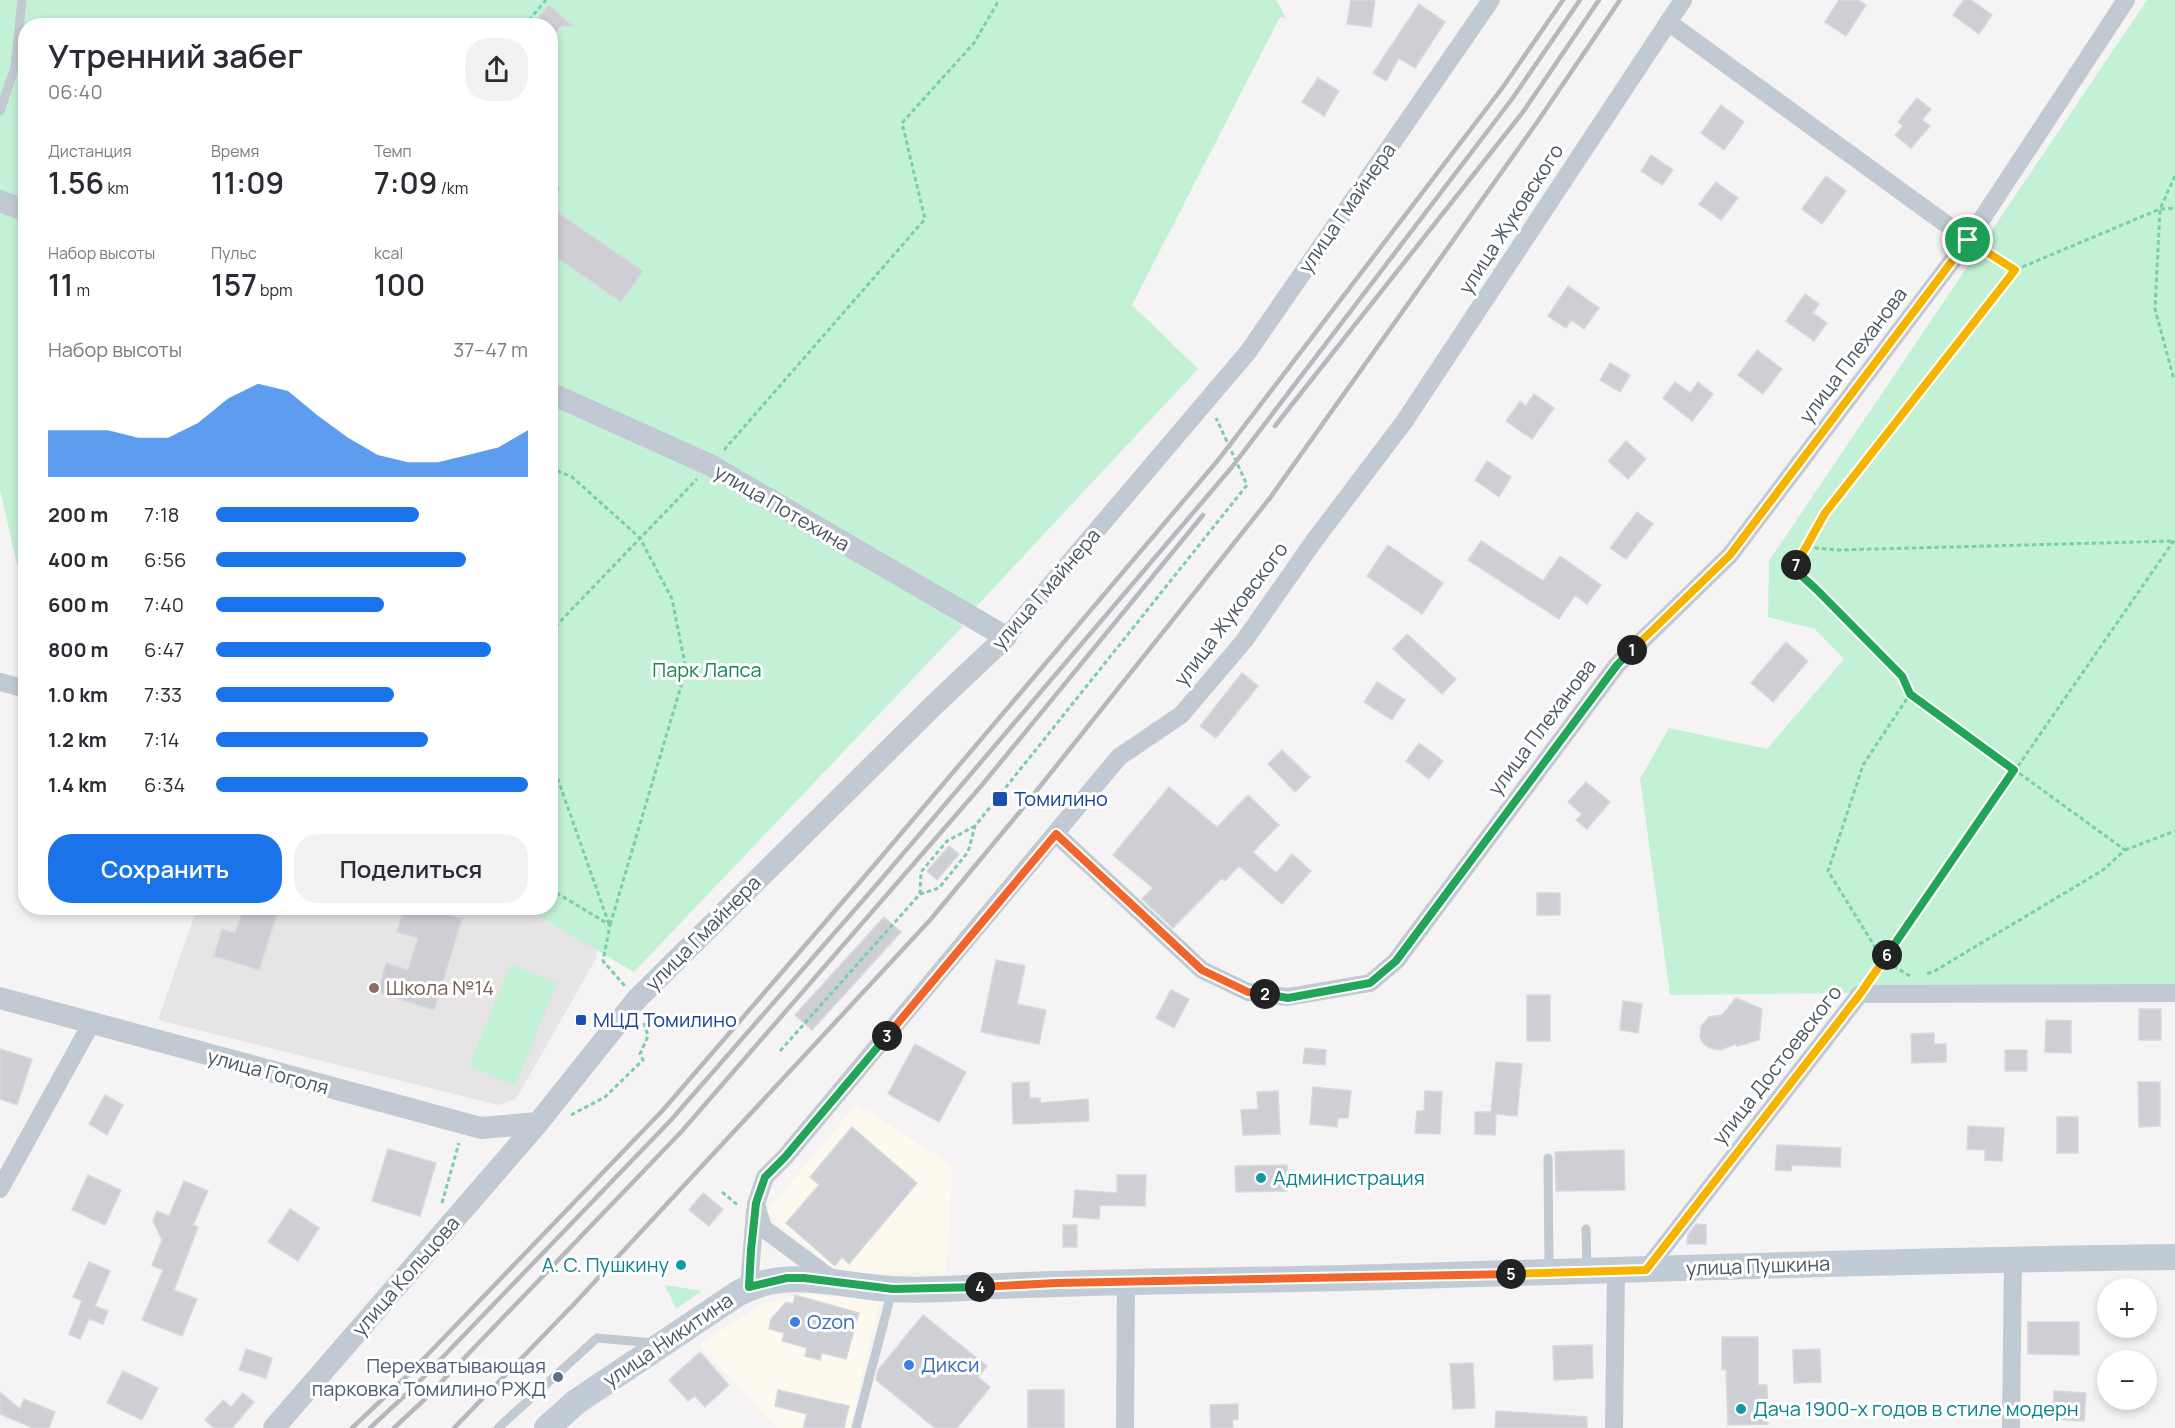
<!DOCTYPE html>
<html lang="ru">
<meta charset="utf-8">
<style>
body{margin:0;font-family:Manrope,sans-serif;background:#f2f2f3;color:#2b2b33;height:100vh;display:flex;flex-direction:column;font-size:22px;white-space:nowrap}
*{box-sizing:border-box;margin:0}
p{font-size:20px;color:#7c7c81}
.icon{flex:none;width:33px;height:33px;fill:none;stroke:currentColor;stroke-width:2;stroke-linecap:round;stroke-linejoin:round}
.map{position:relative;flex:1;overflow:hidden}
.drawer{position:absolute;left:18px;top:18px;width:540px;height:897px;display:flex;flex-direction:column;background:#fff;border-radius:24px;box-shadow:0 3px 9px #0003}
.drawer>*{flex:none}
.buttons{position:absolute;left:2097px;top:1278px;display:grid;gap:12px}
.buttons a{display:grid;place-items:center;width:60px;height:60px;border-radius:50%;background:#fff;box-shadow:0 3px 9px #0003;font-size:30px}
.pin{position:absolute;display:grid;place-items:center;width:51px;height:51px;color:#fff;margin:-26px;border:3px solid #fff;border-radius:50%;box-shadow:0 2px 6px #0007}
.km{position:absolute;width:30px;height:30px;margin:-15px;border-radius:50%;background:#222;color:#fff;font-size:16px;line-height:30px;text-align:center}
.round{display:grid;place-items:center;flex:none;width:63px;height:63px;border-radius:24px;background:#f2f2f3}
.overview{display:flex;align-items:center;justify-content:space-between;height:102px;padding:0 30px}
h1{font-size:33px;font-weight:600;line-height:45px}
.stats{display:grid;grid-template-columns:repeat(3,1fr);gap:9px;height:102px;padding:6px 30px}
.stats div{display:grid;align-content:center}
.stats b{font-size:30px;font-weight:600}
.stats small{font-size:16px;font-weight:400}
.stats p{font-size:16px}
.chart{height:168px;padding:12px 30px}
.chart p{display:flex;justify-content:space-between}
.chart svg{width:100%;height:108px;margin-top:6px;fill:#1a73e8;opacity:.7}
.button{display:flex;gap:12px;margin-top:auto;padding:12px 30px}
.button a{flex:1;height:69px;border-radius:24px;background:#1a73e8;color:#fff;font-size:24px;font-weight:600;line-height:69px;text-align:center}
.button a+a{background:#f2f2f3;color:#2b2b33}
ul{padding:0 30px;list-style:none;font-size:20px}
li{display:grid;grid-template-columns:96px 72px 1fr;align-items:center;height:45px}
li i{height:15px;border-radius:8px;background:#1a73e8}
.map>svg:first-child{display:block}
</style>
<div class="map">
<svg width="2175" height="1428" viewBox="0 0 2175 1428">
<rect width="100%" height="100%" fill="#f5f3f3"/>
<path fill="#fdf9ef" d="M 857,1104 L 953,1166 L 946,1272 L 838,1273 L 766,1212 Z
M 801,1294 L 880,1299 L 850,1428 L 777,1428 L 699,1345 L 763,1304 Z"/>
<path fill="#e6e4e5" d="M 197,908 L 550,908 L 594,923 L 597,957 L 516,1099 L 498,1105 L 158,1020 Z"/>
<path fill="#c3f1d5" d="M 0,0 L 1276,0 L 1286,18 L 1280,17 L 1132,305 L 1198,369 L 960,624 L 963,626 L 634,972 L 525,908 L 550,908 L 550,26 L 26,26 L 25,599 L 0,490 Z
M 2147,0 L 2175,0 L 2175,989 L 1670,995 L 1640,779 L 1669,728 L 1767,749 L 1844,659 L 1815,629 L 1768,617 L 1769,561 Z
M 511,964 L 557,983 L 515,1086 L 469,1066 Z
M 665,1285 L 702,1291 L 676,1309 Z"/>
<path fill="#cdcfd5" stroke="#d7d9de" stroke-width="1.5" d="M 1351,0 L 1375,0 L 1371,27 L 1347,24 Z
M 1839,0 L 1858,0 L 1866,5 L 1846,36 L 1825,22 Z
M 1964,0 L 1971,0 L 1992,15 L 1979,34 L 1953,15 Z
M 1419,4 L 1445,22 L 1415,68 L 1399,58 L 1386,81 L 1373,73 Z
M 549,5 L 573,26 L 562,26 L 550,38 L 550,26 L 531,26 Z
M 1318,78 L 1339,91 L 1324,116 L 1302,102 Z
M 1917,98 L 1931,109 L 1922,120 L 1930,126 L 1911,148 L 1895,135 L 1903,126 L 1898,122 Z
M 1721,105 L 1744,122 L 1724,150 L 1701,133 Z
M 1651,155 L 1673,170 L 1662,185 L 1641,171 Z
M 1826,176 L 1846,191 L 1822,224 L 1802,209 Z
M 1716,182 L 1738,198 L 1721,220 L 1699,204 Z
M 557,212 L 643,271 L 621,302 L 550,253 L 550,221 Z
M 1568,286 L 1599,308 L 1584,329 L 1571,320 L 1566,328 L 1548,316 Z
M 1805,294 L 1819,304 L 1813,313 L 1827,323 L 1814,341 L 1786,321 Z
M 1757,350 L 1782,369 L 1763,394 L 1738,375 Z
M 1610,363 L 1630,375 L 1620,392 L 1600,380 Z
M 1675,382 L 1690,393 L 1698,382 L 1713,394 L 1692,421 L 1663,398 Z
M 1534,394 L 1554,408 L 1532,439 L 1506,421 L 1520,401 L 1526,406 Z
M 1626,441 L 1646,459 L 1628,479 L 1608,461 Z
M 1487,461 L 1511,477 L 1499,497 L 1475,480 Z
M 1637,512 L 1653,524 L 1626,559 L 1610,548 Z
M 1481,541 L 1543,581 L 1560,556 L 1601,585 L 1587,604 L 1575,595 L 1559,619 L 1468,560 Z
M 1388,545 L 1443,583 L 1422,614 L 1367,576 Z
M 1407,634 L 1456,679 L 1442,694 L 1393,649 Z
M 1786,642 L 1808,661 L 1773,702 L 1751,683 Z
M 1242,673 L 1258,686 L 1216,738 L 1200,726 Z
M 1377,682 L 1405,700 L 1392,720 L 1364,702 Z
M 1419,743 L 1443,761 L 1429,779 L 1406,761 Z
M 1282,750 L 1310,777 L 1295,792 L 1268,764 Z
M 1586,782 L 1610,802 L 1587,829 L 1576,820 L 1582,814 L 1568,802 Z
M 1169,787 L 1217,827 L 1248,795 L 1279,825 L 1253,852 L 1276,873 L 1292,854 L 1311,871 L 1282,904 L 1239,866 L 1225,881 L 1222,878 L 1173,928 L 1142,899 L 1153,888 L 1113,855 Z
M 949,846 L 959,854 L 937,880 L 927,871 Z
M 1537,893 L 1560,893 L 1560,915 L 1537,915 Z
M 244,908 L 279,908 L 259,970 L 214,956 L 222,929 L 235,933 Z
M 404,908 L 426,908 L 462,919 L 434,1010 L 378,992 L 386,963 L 408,970 L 418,938 L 397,932 Z
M 884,917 L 901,932 L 812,1030 L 795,1015 Z
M 996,960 L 1025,966 L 1017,1004 L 1046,1010 L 1039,1044 L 981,1032 Z
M 1171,990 L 1189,999 L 1174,1028 L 1156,1018 Z
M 1527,995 L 1550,995 L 1550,1041 L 1527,1041 Z
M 1736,998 L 1762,1009 L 1759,1040 L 1737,1046 L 1736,1044 L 1720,1050 L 1710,1048 L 1703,1043 L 1700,1037 L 1701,1026 L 1709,1017 L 1722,1015 Z
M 1623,1001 L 1642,1004 L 1638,1033 L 1620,1030 Z
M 2139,1009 L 2161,1009 L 2161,1040 L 2139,1040 Z
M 2046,1020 L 2071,1021 L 2071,1053 L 2045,1052 Z
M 1934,1033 L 1934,1044 L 1946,1044 L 1946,1062 L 1912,1063 L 1911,1034 Z
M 915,1044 L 966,1072 L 939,1122 L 888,1094 Z
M 1305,1048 L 1326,1050 L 1325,1065 L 1303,1063 Z
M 0,1049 L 32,1059 L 17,1105 L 0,1099 Z
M 2005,1050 L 2027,1050 L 2027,1071 L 2005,1071 Z
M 1496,1062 L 1522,1064 L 1517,1116 L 1496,1114 L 1495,1135 L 1475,1134 L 1475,1112 L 1491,1112 Z
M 1029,1082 L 1030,1098 L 1040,1098 L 1040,1103 L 1088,1099 L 1089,1121 L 1013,1124 L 1012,1083 Z
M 2138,1082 L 2160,1082 L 2160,1126 L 2139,1127 Z
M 1313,1087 L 1351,1091 L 1348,1118 L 1338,1118 L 1337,1127 L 1310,1124 Z
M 1278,1091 L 1280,1134 L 1243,1135 L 1241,1110 L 1258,1109 L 1257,1092 Z
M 1425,1091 L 1442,1092 L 1440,1134 L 1415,1133 L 1417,1111 L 1424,1111 Z
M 105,1095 L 123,1105 L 107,1135 L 89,1124 Z
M 2057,1117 L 2078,1117 L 2078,1153 L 2057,1153 Z
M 1968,1126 L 2004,1128 L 2002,1161 L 1985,1160 L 1985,1150 L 1967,1149 Z
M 852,1127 L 917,1183 L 849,1264 L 842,1257 L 835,1266 L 786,1223 L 819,1185 L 810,1177 Z
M 1777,1145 L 1841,1148 L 1840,1167 L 1792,1165 L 1791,1171 L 1775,1170 Z
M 388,1149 L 436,1163 L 420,1216 L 372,1201 Z
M 1624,1150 L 1625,1190 L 1556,1191 L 1555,1152 Z
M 1287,1165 L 1287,1191 L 1236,1192 L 1235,1166 Z
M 88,1175 L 121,1190 L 105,1225 L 72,1210 Z
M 1117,1175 L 1146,1175 L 1145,1206 L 1100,1205 L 1099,1219 L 1073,1217 L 1075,1190 L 1117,1193 Z
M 184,1181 L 208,1191 L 193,1225 L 198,1227 L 174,1290 L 197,1299 L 182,1336 L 142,1320 L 163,1270 L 152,1265 L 162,1240 L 153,1221 L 157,1211 L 169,1216 Z
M 703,1193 L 723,1209 L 709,1226 L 689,1210 Z
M 290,1209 L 319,1228 L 298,1261 L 268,1242 Z
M 1696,1224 L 1706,1225 L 1706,1244 L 1687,1244 L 1688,1235 Z
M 1063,1225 L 1077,1225 L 1077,1247 L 1063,1247 Z
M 89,1262 L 110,1271 L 95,1306 L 108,1311 L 103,1324 L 89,1319 L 80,1339 L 69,1334 L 82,1301 L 73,1297 Z
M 795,1295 L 859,1313 L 846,1359 L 822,1353 L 820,1360 L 805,1356 L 807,1348 L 782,1341 L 784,1333 L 769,1329 L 771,1319 L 786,1302 L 793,1304 Z
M 923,1315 L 987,1366 L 978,1377 L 990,1387 L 957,1428 L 935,1428 L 876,1380 L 878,1370 Z
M 2028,1322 L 2079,1322 L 2079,1355 L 2028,1354 Z
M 1722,1337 L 1758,1337 L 1758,1385 L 1767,1385 L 1768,1424 L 1728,1425 L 1726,1369 L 1722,1370 Z
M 1592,1345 L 1593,1378 L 1554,1380 L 1553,1346 Z
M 246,1349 L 272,1358 L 266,1378 L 239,1370 Z
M 1820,1349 L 1821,1382 L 1794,1383 L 1793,1350 Z
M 700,1352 L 729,1385 L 705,1407 L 695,1396 L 688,1401 L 669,1380 Z
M 1473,1363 L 1475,1408 L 1453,1409 L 1450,1364 Z
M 123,1371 L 158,1388 L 142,1420 L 107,1403 Z
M 778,1390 L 849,1406 L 844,1428 L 803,1428 L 807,1414 L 775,1406 Z
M 1028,1390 L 1064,1390 L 1064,1428 L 1028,1428 Z
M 2054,1391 L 2086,1393 L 2084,1421 L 2053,1419 Z
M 0,1392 L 20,1409 L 24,1399 L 55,1412 L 49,1428 L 33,1428 L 0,1414 Z
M 243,1393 L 254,1402 L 232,1428 L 214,1428 L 205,1420 L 223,1400 L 231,1407 Z
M 1238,1404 L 1238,1419 L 1232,1420 L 1233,1428 L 1211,1428 L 1210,1405 Z
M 1496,1411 L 1587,1417 L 1587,1428 L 1495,1428 Z"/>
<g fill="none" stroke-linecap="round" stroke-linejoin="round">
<path stroke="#7ad0a6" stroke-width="3" stroke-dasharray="4.5 3" stroke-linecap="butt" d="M 524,26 L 546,0
M 2175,176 L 2160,209 L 2155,309 L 2173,376 L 2175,378
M 1982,249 L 2014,270
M 724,450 L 925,219 L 902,123 L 974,43 L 999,0
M 550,468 L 572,477 L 640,538 L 672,599 L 686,669 L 610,925
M 1807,547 L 1837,550 L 2174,541
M 550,632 L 697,479
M 1910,694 L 2125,850 L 2103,870 L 1933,972 L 1925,974
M 550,757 L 609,924
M 2125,850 L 2175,831
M 550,889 L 610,925 L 603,961 L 625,986
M 920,894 L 921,872 L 947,841 L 975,826
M 1873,976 L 2175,539
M 1910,976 L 1883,960 L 1828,871 L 1863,765 L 1910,694 L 1902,676 L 1817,589 L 1794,569 L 1825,513 L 2015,270 L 2160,209 L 2175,208
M 780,1051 L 920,894 L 939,888 L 968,852 L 975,826 L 1247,485 L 1216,418
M 571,1115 L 605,1097 L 643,1060 L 640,1054 L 648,1036 L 644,1023
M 722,1192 L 739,1206
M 442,1203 L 459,1143"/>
<path stroke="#c1cad2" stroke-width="9" d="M 0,111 L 15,67 L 22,0
M 550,194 L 555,189
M 1548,1158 L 1549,1270
M 1586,1229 L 1587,1269
M 498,1428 L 597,1338 L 654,1343
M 856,1428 L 892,1291"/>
<path stroke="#c1cad2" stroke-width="18" d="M 1668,22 L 1968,240
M 1006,637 L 1248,352 L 1491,0
M 0,682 L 26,689
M 1056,834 L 1202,970 L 1248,992 L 1288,997 L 1370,983 L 1396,961 L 1617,665 L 1730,555 L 1968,240 L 2126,0
M 0,1189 L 91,1024
M 1646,1270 L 1860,994 L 2175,993
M 833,1280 L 763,1228 L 756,1204 L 765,1177 L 785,1157 L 1119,757 L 1181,715 L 1244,641 L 1314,541 L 1404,422 L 1683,0
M 749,1287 L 755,1211
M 1125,1428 L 1126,1282
M 1614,1428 L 1616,1270
M 2011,1428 L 2013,1259"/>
<path stroke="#c1cad2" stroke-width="22" d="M 0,201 L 26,211
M 0,998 L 481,1128 L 538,1123
M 274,1428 L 538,1123 L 637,999 L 934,705 L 1006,637 L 710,465 L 550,393"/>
<path stroke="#c1cbd6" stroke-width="26" d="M 547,1428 L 576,1402 L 737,1294 C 786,1266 839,1286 892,1289 C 921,1291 951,1289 979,1287 C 1114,1280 1250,1281 1385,1277 C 1648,1269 1912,1260 2175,1257"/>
<path stroke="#b5b8bd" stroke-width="4.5" d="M 1275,426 L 1523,112 L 1599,0
M 352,1428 L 407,1376 L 663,1110 L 871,869 L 1219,459 L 1503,87 L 1563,0
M 370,1428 L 414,1387 L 671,1120 L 879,882 L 1232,467 L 1512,99 L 1580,0
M 394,1428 L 425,1399 L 682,1131 L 982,785 L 1203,515
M 454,1428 L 575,1303 L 931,919 L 1018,814 L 1270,498 L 1538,121 L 1620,0"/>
</g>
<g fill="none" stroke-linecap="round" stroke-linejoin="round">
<g stroke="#fff" stroke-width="12">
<path id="split-1" d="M 1632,650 L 1730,555 L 1968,240"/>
</g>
<g stroke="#fff" stroke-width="12">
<path id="split-2" d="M 1265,994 L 1288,998 L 1370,983 L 1396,961 L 1617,665 L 1632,650"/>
</g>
<g stroke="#fff" stroke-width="12">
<path id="split-3" d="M 887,1036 L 1056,834 L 1202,970 L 1248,992 L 1265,994"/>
</g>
<g stroke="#fff" stroke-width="12">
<path id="split-4" d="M 887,1036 L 785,1157 L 765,1177 L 756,1203 L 751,1250 L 749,1287 L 787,1278 L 804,1278 L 893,1289 L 980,1287"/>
</g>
<g stroke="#fff" stroke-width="12">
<path id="split-5" d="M 980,1287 L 1057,1283 L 1511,1274"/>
</g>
<g stroke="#fff" stroke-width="12">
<path id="split-6" d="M 1511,1274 L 1646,1270 L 1860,994 L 1887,955"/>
</g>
<g stroke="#fff" stroke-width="12">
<path id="split-7" d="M 1796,565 L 1794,569 L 1816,589 L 1902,676 L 1910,694 L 2014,770 L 1887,955"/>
</g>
<g stroke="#fff" stroke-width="12">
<path id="split-8" d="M 1796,565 L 1825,513 L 2015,270 L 1968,240"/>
</g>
<use href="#split-1" stroke="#f5b400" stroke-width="8"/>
<use href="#split-2" stroke="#22a559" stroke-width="8"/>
<use href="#split-3" stroke="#f0652b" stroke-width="8"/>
<use href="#split-4" stroke="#22a559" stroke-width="8"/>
<use href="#split-5" stroke="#f0652b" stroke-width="8"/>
<use href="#split-6" stroke="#f5b400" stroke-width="8"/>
<use href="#split-7" stroke="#22a559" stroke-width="8"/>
<use href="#split-8" stroke="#f5b400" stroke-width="8"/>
</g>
<g fill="#1a4fb4" stroke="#fff" stroke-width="2">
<rect x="992" y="791" width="16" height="16" rx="3"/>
<rect x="575" y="1014" width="12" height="12" rx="3"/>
</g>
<circle fill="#8d6e63" stroke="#fff" stroke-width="2" cx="374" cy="988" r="6"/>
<g fill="#0f9aa8" stroke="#fff" stroke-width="2">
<circle cx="1261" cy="1178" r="6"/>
<circle cx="681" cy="1265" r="6"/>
<circle cx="1741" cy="1409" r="6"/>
</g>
<g fill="#3f7fe0" stroke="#fff" stroke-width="2">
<circle cx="795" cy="1322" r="6"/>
<circle cx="909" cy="1365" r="6"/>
</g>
<circle fill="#5c6f8a" stroke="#fff" stroke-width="2" cx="558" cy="1377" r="6"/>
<g text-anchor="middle" stroke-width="6" stroke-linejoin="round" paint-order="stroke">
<g font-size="20" fill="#4a5661" stroke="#fff">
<text transform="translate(1347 208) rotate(-55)" y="7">улица Гмайнера</text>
<text transform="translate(1511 219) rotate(-57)" y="7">улица Жуковского</text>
<text transform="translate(1853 355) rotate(-53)" y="7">улица Плеханова</text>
<text transform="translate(782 508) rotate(30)" y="7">улица Потехина</text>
<text transform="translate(1046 589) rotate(-49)" y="7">улица Гмайнера</text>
<text transform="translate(1231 614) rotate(-53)" y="7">улица Жуковского</text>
<text transform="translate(1542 727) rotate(-53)" y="7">улица Плеханова</text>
<text transform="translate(703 933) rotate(-45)" y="7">улица Гмайнера</text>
<text transform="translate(1777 1065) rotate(-52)" y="7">улица Достоевского</text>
<text transform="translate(268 1072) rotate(15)" y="7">улица Гоголя</text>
<text transform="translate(1758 1266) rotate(-2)" y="7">улица Пушкина</text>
<text transform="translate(406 1276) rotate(-49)" y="7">улица Кольцова</text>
<text transform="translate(668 1340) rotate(-34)" y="7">улица Никитина</text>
</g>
<g font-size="20" fill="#17864f" stroke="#fff">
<text x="707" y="677">Парк Лапса</text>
</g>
<g font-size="20" fill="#164399" stroke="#fff" text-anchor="start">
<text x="1014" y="806">Томилино</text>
<text x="593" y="1027">МЦД Томилино</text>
</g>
<g font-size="20" fill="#785e54" stroke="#fff" text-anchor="start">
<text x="386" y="995">Школа №14</text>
</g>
<g font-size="20" fill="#0d838f" stroke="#fff" text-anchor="start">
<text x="1273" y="1185">Администрация</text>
<text x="669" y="1272" text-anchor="end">А. С. Пушкину</text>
<text x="1753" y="1416">Дача 1900-х годов в стиле модерн</text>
</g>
<g font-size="20" fill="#366cbe" stroke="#fff" text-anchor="start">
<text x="807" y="1329">Ozon</text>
<text x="921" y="1372">Дикси</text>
</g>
<g font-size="20" fill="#4e5e75" stroke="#fff" text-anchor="end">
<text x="546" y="1373">Перехватывающая<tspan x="546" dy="23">парковка Томилино РЖД</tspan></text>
</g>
</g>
</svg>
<div class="buttons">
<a>+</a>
<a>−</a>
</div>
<div class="pin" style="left:1968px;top:240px;background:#1e9e55"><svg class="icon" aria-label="arrive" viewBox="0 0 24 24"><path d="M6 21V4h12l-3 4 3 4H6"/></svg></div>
<b class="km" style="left:1632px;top:650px">1</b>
<b class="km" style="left:1265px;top:994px">2</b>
<b class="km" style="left:887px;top:1036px">3</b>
<b class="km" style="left:980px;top:1287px">4</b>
<b class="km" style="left:1511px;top:1274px">5</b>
<b class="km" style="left:1887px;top:955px">6</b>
<b class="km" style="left:1796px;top:565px">7</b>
<section class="drawer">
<div class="overview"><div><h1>Утренний забег</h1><p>06:40</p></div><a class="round"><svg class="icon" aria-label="share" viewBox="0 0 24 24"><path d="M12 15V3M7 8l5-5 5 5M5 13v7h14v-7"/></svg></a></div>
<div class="stats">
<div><p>Дистанция</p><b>1.56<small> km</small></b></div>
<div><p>Время</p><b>11:09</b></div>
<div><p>Темп</p><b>7:09<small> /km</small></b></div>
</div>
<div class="stats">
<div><p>Набор высоты</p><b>11<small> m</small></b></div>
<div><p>Пульс</p><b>157<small> bpm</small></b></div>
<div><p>kcal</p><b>100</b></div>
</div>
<div class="chart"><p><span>Набор высоты</span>37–47 m</p>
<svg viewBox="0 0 160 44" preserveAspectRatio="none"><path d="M0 44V25L10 25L20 25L30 28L40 28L50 22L60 12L70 6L80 9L90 19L100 28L110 35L120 38L130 38L140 35L150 32L160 25V44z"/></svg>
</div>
<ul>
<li><b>200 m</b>7:18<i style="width:65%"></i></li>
<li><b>400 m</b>6:56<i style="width:80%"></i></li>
<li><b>600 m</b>7:40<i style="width:54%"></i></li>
<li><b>800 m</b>6:47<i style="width:88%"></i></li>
<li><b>1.0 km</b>7:33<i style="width:57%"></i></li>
<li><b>1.2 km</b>7:14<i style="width:68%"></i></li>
<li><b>1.4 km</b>6:34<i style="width:100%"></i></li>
</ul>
<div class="button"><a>Сохранить</a><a>Поделиться</a></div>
</section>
</div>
